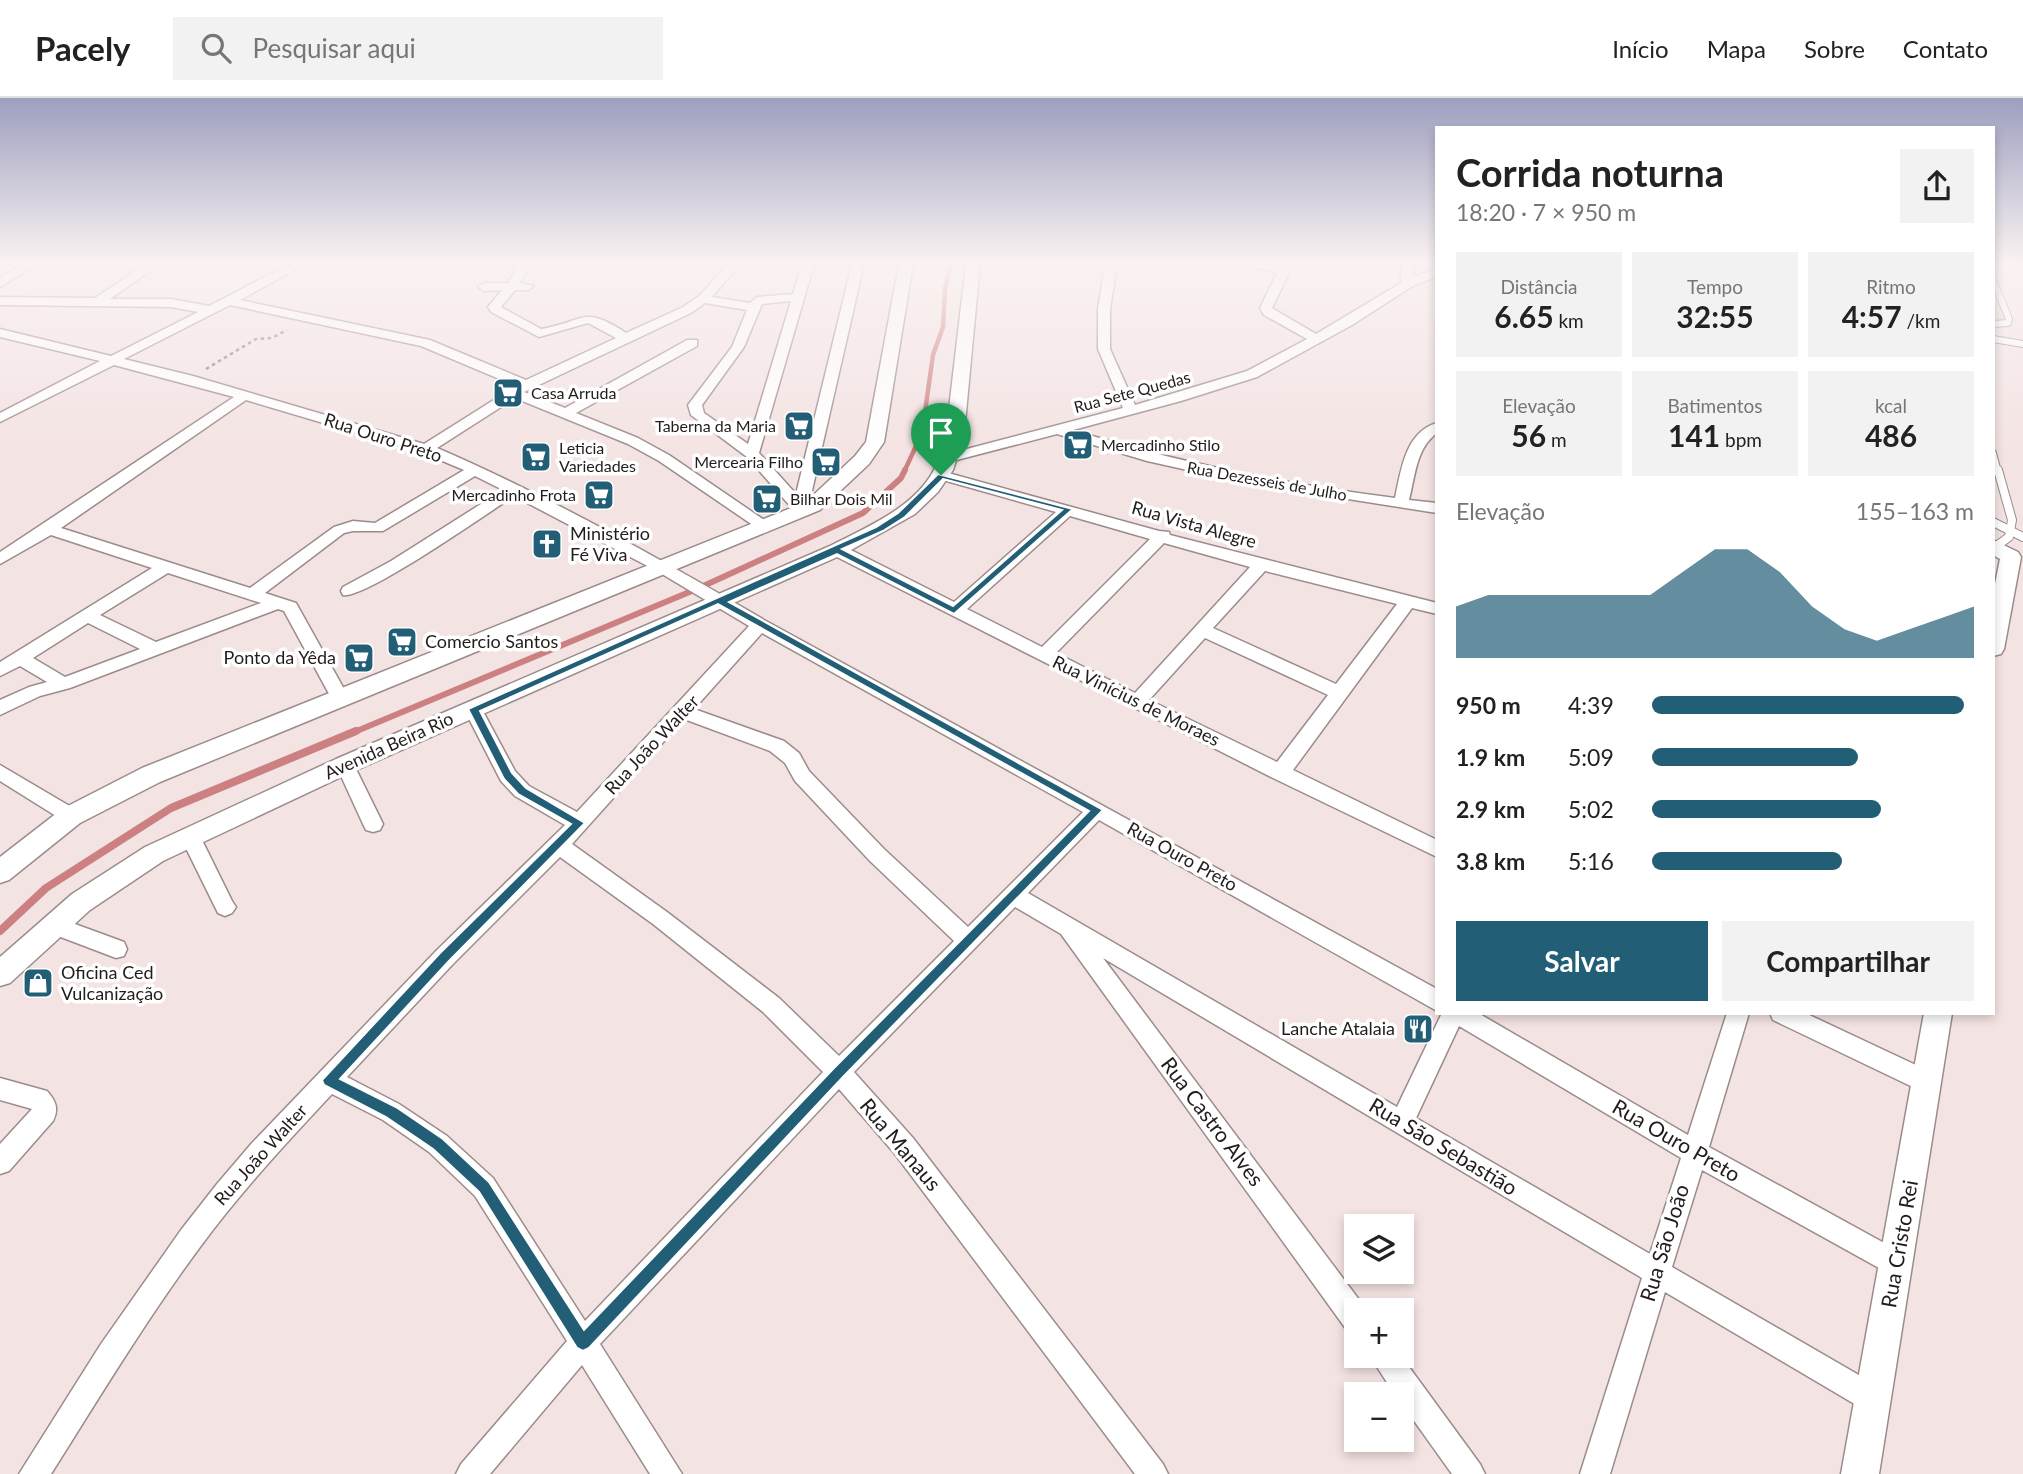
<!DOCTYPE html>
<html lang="pt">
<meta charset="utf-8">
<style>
body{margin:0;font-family:Lato,sans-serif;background:#f2f2f2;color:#222;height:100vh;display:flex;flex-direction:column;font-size:26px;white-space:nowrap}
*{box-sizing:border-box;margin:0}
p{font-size:23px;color:#767676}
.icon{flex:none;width:38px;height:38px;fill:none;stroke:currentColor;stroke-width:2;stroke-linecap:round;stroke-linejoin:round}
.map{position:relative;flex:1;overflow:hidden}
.sheet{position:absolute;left:1435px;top:28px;width:560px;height:889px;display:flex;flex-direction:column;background:#fff;border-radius:0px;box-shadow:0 4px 10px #0003}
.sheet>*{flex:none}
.controls{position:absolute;left:1344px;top:1116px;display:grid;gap:14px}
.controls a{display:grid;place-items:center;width:70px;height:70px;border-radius:0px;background:#fff;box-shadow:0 4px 10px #0003;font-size:35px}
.pin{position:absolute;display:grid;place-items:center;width:60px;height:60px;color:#fff;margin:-72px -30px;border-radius:50% 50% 50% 0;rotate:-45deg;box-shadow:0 0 7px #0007}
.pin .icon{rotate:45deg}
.round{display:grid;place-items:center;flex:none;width:74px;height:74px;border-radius:0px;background:#f2f2f2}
.overview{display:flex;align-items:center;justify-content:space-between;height:119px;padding:0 21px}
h1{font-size:38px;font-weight:700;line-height:52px}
.metrics{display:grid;grid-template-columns:repeat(3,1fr);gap:10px;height:119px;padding:7px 21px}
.metrics div{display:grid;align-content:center;border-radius:0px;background:#f2f2f2;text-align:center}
.metrics b{font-size:30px;font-weight:700}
.metrics small{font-size:19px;font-weight:400}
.metrics p{font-size:19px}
.chart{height:196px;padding:14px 21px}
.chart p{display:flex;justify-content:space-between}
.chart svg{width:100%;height:126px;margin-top:7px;fill:#235e77;opacity:.7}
.action{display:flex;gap:14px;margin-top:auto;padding:14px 21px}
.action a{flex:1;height:80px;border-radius:0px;background:#235e77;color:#fff;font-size:28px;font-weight:700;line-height:80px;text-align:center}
.action a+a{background:#f2f2f2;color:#222}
ul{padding:0 21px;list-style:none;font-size:23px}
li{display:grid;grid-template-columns:112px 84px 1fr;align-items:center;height:52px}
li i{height:18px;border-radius:9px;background:#235e77}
header{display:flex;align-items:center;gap:42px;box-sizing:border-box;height:98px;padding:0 35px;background:#fff;border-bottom:2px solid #e0e0e0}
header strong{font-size:33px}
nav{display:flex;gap:38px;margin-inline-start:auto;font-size:24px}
.search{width:490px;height:63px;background:#f2f2f2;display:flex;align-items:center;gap:18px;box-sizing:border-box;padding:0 24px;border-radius:0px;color:#767676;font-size:26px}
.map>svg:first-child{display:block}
</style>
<header>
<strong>Pacely</strong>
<div class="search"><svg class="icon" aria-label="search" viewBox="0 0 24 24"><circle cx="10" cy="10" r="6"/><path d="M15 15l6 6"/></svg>Pesquisar aqui</div>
<nav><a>Início</a><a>Mapa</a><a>Sobre</a><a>Contato</a></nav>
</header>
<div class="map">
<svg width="2023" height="1376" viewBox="0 0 2023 1376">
<rect width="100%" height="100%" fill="#f4e3e3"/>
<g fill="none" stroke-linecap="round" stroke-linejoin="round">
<path stroke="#cd8081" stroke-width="4.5" d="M 904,374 L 922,335 L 933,257 L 943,229 L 945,191 L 951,166"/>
<path stroke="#cd8081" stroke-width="6" d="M 352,635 L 699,490 L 863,415 L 901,380 L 905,372"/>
<path stroke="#cd8081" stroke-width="8" d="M 0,833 L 46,790 L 171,710 L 356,633"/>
<g stroke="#9b8c8b" stroke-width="8">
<path id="service-far1" d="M 1993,182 L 2009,221 L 2008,225 L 1993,226
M 1993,241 L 2023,246
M 1993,355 L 1998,374"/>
</g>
<g stroke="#9b8c8b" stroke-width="10">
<path id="service" d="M 1993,424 L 2023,439
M 1995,449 L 2009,439 L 2012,422 L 1998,372"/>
</g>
<g stroke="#9b8c8b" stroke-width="3">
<path id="minor" d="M 23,166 L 37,166 L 0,189 L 0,180 Z
M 146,166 L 160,166 L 110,201 L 171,201 L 209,208 L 290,166 L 305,166 L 240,202 L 430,242 L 526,282 L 616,240 L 588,225 L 539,239 L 491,214 L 488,209 L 502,192 L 484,193 L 478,189 L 484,185 L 508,185 L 519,166 L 531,166 L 520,185 L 534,188 L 528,192 L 515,192 L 501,209 L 541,231 C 585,224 582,206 626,235 L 683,209 L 699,198 L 728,166 L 740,166 L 712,199 L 750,205 L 757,199 L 793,196 L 802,166 L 814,166 L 759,355 L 796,396 L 852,166 L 864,166 L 808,410 L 811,414 L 808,417 L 798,417 L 747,359 L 691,317 L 688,307 L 732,249 L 747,212 L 705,205 L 691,215 L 524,294 L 565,310 L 687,242 L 697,242 L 697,248 L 576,315 L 638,340 L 669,357 L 770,426 L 773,429 L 770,432 L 760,432 L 659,363 L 628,346 L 515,300 L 437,350 C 550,399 659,460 766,523 L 1437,891 L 1437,913 L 1099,722 L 1028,795 L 1397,1009 L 1442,915 L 1478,915 L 1688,1037 L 1727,915 L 1749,915 L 1709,1049 L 1906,1157 L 1910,1166 L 1906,1175 L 1897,1179 L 1888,1175 L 1702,1072 L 1672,1169 L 1883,1291 L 1887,1301 L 1883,1311 L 1873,1315 L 1863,1311 L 1665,1194 L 1610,1376 L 1580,1376 L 1642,1180 L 1103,860 L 1366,1211 L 1356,1213 L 1356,1234 L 1346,1231 L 1061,836 L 1015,809 L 854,974 L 913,1040 L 1163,1366 L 1168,1376 L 1135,1376 L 895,1056 L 839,991 L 600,1246 L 682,1376 L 650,1376 L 582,1267 L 490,1376 L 456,1376 L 461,1366 L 567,1243 L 475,1098 L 429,1054 L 383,1022 L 332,996 C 286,1045 240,1095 200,1149 C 146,1222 99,1300 51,1376 L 19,1376 L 101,1246 L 181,1132 L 217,1086 L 252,1045 L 437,852 L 565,727 L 515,698 L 501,683 L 464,611 L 467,606 L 479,606 L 515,673 L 529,688 L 577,714 L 749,528 L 657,473 L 514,398 C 489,414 364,502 343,497 L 341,493 L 343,489 L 391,463 L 503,392 L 475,378 L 383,433 L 353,433 L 344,435 L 265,495 L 296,505 L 349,600 L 346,605 L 334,605 L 284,513 L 278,511 L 70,590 L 40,598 L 0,617 L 0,602 L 29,589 L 47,584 L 20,568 L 0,578 L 0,564 L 152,470 L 51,437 L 0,466 L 0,454 L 234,299 L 114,267 L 0,324 L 0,315 L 100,263 L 0,239 L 0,231 L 111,258 L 198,214 L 171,209 L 0,207 L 0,199 L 95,200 ZM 791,203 L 748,346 L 704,315 L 702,307 L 744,249 L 762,206 ZM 230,207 L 421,248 L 516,288 L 424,346 L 193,278 L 124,261 ZM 246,302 L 421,354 L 464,372 L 375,425 L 353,423 L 334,429 L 250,490 L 61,430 ZM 168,475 L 261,505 L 156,544 L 100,517 ZM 88,525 L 140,551 L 65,579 L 33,560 ZM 762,535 L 1083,714 L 968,829 L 884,751 L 809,673 L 799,655 L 784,643 L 694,611 ZM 684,621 L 770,653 L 785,665 L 795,683 L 870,763 L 954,843 L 839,958 L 779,900 L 667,814 L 572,746 ZM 560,759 L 653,826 L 763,914 L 823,974 L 585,1223 L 493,1080 L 447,1038 L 399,1006 L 347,979 L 453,866 ZM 1459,928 L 1681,1060 L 1650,1156 L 1416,1020 Z
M 1105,166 L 1117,166 L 1110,211 L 1110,251 L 1135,307 L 1247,273 L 1307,241 L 1264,217 L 1260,210 L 1277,175 L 1240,166 C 1256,166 1276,163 1290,173 L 1272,210 L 1316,236 L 1401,185 L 1401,166 L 1413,166 L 1413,179 L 1437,171 L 1437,178 L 1411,189 L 1352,227 L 1257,279 L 1181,303 L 1073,332 C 1178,365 1286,386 1395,400 C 1401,373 1405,334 1437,325 L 1437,335 C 1416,350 1415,379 1409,402 L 1437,405 L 1437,415 L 1246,385 L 1147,363 L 1057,336 L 949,364 L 944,363 L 942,360 L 944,357 L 1123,310 L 1098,251 L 1098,211 Z
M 941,373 L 1159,433 L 1169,434 L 1170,437 L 1437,505 L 1437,516 L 1412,510 L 1293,672 L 1437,742 L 1437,759 L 1273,680 L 831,456 L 829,452 L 831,448 L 843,448 L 954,504 L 1056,414 L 936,380 L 934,377 L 936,374 ZM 1070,418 L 1150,441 L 1042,549 L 967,511 ZM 1164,445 L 1250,469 L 1135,595 L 1056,555 ZM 1265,473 L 1397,506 L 1336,586 L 1213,530 ZM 1205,540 L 1328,597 L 1277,664 L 1149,602 Z
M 345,660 L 352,662 L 354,667 L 383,726 L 380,732 L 373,734 L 366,732 L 363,726 L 336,667 L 338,662 Z
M 0,667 L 78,713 L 81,718 L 78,723 L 71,726 L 64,723 L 0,683 Z
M 190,730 L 197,732 L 232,803 L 236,809 L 232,815 L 225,818 L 218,815 L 180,738 L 183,732 Z
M 53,818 L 124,844 L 127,851 L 124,858 L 116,860 L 45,833 L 42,827 L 45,821 Z
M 1770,915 L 1805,915 L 1935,976 L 1939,984 L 1935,992 L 1927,995 L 1919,992 L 1773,922 Z
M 0,980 L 47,993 C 56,1003 59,1011 53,1023 L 9,1073 L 0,1076 L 0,1046 L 32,1011 L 0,1002 Z
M 1370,1258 L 1401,1258 L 1480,1366 L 1485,1376 L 1452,1376 L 1402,1306 L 1402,1297 L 1395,1297 Z"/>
</g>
<g stroke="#9b8c8b" stroke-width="3">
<path id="tertiary" d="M 899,166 L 913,166 L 884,344 L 869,366 L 820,412 L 160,684 L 80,725 L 9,782 L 0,785 L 0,759 L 62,711 L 142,670 L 806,404 L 855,358 L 866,344 Z
M 966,166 L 980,166 L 964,336 L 953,372 L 938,394 L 915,416 L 844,456 L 354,673 L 163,763 L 90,812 L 10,885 L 0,888 L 0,859 L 72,796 L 145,749 L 336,661 L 830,448 C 867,429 914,410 934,372 C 941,361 943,348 946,336 Z
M 1993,442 L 2018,454 L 2021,459 L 2004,551 L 2001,556 L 1993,558 L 1993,496 L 2000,461 L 1993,457 Z
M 1924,915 L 1952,915 L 1879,1376 L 1841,1376 Z"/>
</g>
<path stroke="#817676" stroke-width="2.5" stroke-dasharray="3.5 3.5" stroke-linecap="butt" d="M 206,271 L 256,241 L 272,240 L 287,232"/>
<use href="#service-far1" stroke="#fff" stroke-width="6"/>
<use href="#service" stroke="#fff" stroke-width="8"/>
<use href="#minor" fill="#fff" fill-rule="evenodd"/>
<use href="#tertiary" fill="#fff" fill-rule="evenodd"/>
</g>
<linearGradient id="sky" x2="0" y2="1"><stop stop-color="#9d9fbf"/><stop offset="0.46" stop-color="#faf2f2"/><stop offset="1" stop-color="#faf2f2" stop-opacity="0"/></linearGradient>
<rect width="2023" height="359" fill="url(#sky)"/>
<path fill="#235e77" stroke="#fff" stroke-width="2" fill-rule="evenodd" d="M 938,376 L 1073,411 L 954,516 L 837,456 L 729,504 L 1103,712 L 843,979 L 589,1250 L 583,1253 L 577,1250 L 479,1094 L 433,1051 L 386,1019 L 324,987 L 322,982 L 440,855 L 571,726 L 518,696 L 504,681 L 468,611 L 876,429 L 898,415 ZM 943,381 L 1062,412 L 953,508 L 842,451 L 883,433 L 905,419 ZM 718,506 L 1089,713 L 834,970 L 584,1232 L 489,1084 L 443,1041 L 396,1009 L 340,981 L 449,863 L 585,725 L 526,690 L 512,675 L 480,613 Z"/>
<defs>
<g id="supermarket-square" transform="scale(1.575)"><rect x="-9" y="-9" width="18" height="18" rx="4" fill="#235e77" stroke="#fff"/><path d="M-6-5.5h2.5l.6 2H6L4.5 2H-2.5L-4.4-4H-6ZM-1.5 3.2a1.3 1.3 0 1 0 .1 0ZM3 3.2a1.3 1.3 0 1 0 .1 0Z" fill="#fff"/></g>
<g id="church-square" transform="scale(1.575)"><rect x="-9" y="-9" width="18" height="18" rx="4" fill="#235e77" stroke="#fff"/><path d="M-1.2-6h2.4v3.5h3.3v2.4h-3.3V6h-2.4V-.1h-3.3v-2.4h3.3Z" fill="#fff"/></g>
<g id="shop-square" transform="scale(1.575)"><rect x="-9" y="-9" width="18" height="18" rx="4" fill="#235e77" stroke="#fff"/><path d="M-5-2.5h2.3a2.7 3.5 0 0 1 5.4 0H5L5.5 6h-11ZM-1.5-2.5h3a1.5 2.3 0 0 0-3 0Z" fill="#fff"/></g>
<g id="restaurant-square" transform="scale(1.575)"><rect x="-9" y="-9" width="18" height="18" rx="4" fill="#235e77" stroke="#fff"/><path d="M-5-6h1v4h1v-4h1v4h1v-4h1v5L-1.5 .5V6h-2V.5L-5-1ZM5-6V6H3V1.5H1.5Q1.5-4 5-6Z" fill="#fff"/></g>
</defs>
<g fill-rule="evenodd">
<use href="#supermarket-square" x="508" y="295"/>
<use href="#supermarket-square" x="799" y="328"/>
<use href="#supermarket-square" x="1078" y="347"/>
<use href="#supermarket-square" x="536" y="359"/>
<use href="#supermarket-square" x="826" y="364"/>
<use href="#supermarket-square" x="599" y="397"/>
<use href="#supermarket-square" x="767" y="401"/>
<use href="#church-square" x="547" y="446"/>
<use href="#supermarket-square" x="402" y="544"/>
<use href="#supermarket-square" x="359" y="560"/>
<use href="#shop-square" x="38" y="885"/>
<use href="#restaurant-square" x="1418" y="931"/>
</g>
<g text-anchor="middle" stroke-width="7" stroke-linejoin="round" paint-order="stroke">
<g font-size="16" fill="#221c1b" stroke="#fff">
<text transform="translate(1132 294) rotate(-15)" y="6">Rua Sete Quedas</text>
<text transform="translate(1267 383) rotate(10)" y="6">Rua Dezesseis de Julho</text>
</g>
<g font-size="16" fill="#221c1b" stroke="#fff" text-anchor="start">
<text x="531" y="301">Casa Arruda</text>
<text x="776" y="334" text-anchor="end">Taberna da Maria</text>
<text x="1101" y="353">Mercadinho Stilo</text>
<text x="559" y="356">Leticia<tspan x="559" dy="18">Variedades</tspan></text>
<text x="803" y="370" text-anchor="end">Mercearia Filho</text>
<text x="576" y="403" text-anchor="end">Mercadinho Frota</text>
<text x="790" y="407">Bilhar Dois Mil</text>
</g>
<g font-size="18" fill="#221c1b" stroke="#fff">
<text transform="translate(383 340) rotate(18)" y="6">Rua Ouro Preto</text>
<text transform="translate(1194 427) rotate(16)" y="6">Rua Vista Alegre</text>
<text transform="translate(1136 603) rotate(26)" y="6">Rua Vinícius de Moraes</text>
<text transform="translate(652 647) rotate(-47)" y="6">Rua João Walter</text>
<text transform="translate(389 648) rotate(-24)" y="6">Avenida Beira Rio</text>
<text transform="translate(1182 759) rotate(29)" y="6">Rua Ouro Preto</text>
<text transform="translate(261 1057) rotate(-48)" y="6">Rua João Walter</text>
</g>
<g font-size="18" fill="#221c1b" stroke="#fff" text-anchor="start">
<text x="570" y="442">Ministério<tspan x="570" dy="21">Fé Viva</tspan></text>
<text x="425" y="550">Comercio Santos</text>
<text x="336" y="566" text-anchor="end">Ponto da Yêda</text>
<text x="61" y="881">Oficina Ced<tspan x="61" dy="21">Vulcanização</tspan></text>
<text x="1395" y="937" text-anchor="end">Lanche Atalaia</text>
</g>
<g font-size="21" fill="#221c1b" stroke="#fff">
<text transform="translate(1212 1024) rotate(53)" y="7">Rua Castro Alves</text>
<text transform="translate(1676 1043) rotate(30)" y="7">Rua Ouro Preto</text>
<text transform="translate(900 1047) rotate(50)" y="7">Rua Manaus</text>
<text transform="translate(1443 1049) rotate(31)" y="7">Rua São Sebastião</text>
<text transform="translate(1665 1145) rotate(-73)" y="7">Rua São João</text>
<text transform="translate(1900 1146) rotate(-80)" y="7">Rua Cristo Rei</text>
</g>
</g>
</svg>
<div class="controls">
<a><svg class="icon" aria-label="layers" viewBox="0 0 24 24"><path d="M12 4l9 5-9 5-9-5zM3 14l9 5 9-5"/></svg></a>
<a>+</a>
<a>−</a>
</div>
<div class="pin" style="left:941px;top:377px;background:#1e9e55"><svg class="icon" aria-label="arrive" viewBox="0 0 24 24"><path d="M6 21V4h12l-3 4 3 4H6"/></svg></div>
<section class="sheet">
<div class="overview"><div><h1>Corrida noturna</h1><p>18:20 · 7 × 950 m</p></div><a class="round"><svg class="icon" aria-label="share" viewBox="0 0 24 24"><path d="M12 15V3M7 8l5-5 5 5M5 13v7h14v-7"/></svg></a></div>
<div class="metrics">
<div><p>Distância</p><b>6.65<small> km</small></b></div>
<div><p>Tempo</p><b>32:55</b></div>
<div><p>Ritmo</p><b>4:57<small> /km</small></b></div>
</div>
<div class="metrics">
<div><p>Elevação</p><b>56<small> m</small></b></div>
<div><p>Batimentos</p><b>141<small> bpm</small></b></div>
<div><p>kcal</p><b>486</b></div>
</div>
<div class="chart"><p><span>Elevação</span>155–163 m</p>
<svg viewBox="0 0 160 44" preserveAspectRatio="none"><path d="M0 44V26L10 22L20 22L30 22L40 22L50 22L60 22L70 14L80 6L90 6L100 14L110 26L120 34L130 38L140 34L150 30L160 26V44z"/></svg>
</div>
<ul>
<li><b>950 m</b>4:39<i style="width:97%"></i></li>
<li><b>1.9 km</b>5:09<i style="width:64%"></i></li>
<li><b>2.9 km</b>5:02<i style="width:71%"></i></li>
<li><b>3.8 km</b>5:16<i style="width:59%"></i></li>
</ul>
<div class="action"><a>Salvar</a><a>Compartilhar</a></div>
</section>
</div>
